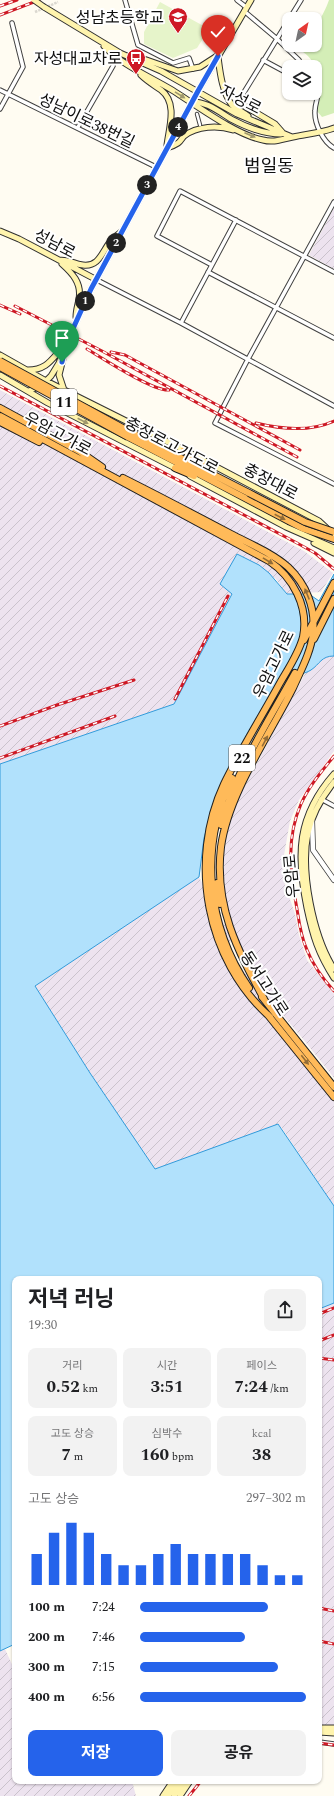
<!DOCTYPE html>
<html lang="ko">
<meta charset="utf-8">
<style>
body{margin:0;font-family:Spectral,"Noto Sans KR",serif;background:#f2f2f2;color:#202124;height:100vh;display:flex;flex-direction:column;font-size:15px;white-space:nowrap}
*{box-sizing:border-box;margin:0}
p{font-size:13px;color:#757577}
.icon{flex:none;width:22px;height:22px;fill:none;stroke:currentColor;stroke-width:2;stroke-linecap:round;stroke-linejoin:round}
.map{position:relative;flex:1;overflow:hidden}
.side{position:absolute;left:12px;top:1276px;width:310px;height:508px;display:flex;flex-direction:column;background:#fff;border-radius:8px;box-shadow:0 1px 3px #0004}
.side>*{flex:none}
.needle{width:26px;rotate:33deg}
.tools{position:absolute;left:282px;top:12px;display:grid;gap:8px}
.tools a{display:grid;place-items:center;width:40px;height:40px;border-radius:8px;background:#fff;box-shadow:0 1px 3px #0004;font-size:20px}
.pin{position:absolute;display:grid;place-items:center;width:34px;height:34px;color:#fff;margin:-41px -17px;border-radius:50% 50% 50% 0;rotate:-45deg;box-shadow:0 0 4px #0007}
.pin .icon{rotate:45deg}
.km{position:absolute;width:20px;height:20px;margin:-10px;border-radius:50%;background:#222;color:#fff;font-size:11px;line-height:20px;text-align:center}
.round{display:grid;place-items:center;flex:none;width:42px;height:42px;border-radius:8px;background:#f2f2f2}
.headline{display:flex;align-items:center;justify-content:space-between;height:68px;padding:0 16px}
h1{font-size:22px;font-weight:700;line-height:30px}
.figures{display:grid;grid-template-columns:repeat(3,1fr);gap:6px;height:68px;padding:4px 16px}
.figures div{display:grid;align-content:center;border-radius:8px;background:#f2f2f2;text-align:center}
.figures b{font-size:17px;font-weight:700}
.figures small{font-size:11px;font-weight:400}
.figures p{font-size:11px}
.chart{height:112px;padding:8px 16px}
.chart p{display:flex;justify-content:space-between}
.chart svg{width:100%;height:72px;margin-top:4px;stroke:#2563eb;stroke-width:6}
.action{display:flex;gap:8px;margin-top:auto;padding:8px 16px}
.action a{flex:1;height:46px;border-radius:8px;background:#2563eb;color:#fff;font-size:16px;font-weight:700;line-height:46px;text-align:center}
.action a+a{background:#f2f2f2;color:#202124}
ul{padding:0 16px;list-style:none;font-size:13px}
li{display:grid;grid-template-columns:64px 48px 1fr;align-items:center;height:30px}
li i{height:10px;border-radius:5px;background:#2563eb}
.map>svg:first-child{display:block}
</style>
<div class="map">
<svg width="334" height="1796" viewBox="0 0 334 1796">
<defs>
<pattern id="industrial-furrows" width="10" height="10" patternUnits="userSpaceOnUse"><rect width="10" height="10" fill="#ede3ef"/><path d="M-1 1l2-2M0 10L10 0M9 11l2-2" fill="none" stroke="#cac2cc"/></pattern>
</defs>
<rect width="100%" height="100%" fill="#fffcf2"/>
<path fill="url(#industrial-furrows)" d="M 334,208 L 334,269 L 309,255 Z
M 0,390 L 304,551 L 333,573 L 321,592 L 287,594 L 275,578 L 220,584 L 232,594 L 174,704 L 0,764 Z
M 327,656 L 334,656 L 334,751 L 299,800 L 290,821 L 283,861 L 284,881 L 295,914 L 299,935 L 307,960 L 334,994 L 334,1078 L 303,1039 L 270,1000 L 251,970 L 239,948 L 232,925 L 226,902 L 224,875 L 224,854 L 227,833 L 231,816 L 241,793 L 306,672 L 311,670 L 321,659 Z
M 199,877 L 233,940 L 225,945 L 290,1036 L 334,1093 L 334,1206 L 281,1127 L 155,1169 L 90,1073 L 35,986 Z
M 334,1303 L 334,1725 L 319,1725 L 319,1309 Z
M 5,1649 L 15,1671 L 15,1781 L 132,1781 L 136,1796 L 0,1796 L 0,1651 Z"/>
<path fill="#d4eeb7" d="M 329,0 L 334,0 L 334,113 L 322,117 L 317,111 L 321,88 L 315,85 C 318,62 311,56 292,45 L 315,45 C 315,21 322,20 329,0 Z"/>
<path fill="#e6f4ca" d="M 160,2 L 209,29 L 197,48 L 173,58 L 144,44 L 144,32 Z"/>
<path fill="#b1e1fc" stroke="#319ada" d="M 237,554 L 259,565 L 269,573 L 287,594 L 309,594 L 319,601 L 334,574 L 334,656 C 321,656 320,664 311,670 C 305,674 285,679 278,680 L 213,806 L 204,838 L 199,877 L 35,986 L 90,1073 L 155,1169 L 278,1124 L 334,1206 L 334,1303 L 319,1309 L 319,1279 L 15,1279 L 15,1644 L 0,1651 L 0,764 L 174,704 L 232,594 L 220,584 Z"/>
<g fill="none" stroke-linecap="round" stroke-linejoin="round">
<path stroke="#dbd8d0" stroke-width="2.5" stroke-dasharray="2.5 1" stroke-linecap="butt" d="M 35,12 L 58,2"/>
<g stroke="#424242" stroke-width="4.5">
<path id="pedestrian" d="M 197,114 L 200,125"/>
</g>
<g stroke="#424242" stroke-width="5.5">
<path id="minor" d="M 125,0 L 138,45 L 173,63 L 189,58 L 193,69
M 237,0 L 246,7
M 244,11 L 276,38 L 299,60
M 263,60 L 289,74
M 315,88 L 318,89 C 319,97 315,103 315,111 C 314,123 323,142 334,148
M 0,90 L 156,167
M 238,102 L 301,0
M 0,109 L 23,67 L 12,23
M 78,127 L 113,66
M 334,202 L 248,359 L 215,423 L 334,484
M 212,265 L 157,236 L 180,191 L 334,272
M 208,272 L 334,338
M 97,280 L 181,323 L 334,406
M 181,323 L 236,220
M 321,799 L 334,806
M 319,1742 L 334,1744"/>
</g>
<g stroke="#424242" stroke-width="6">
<path id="tertiary" d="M 312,820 L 313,850 L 334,880"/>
</g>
<g stroke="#313131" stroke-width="7">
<path id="secondary" d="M 44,7 L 120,53 L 161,71 L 237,114 L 292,137
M 104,46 C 123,66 149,76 172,90 C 196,105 236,135 263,140 C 274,143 282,139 293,137 C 307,134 320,133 334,128
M 138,57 L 178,71 L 200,67 L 217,56
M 218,57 C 220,72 222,92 232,105 C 236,109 243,112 248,116
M 141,75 C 147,81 154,85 161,90 C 178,103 169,128 167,145
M 191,102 C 206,101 218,111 231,119 C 246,127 264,134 281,134
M 238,102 L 275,124 L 282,132
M 167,148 C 170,147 175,145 178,143 C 181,141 182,138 184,136 C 197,126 218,125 233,130
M 0,231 L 19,239 L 97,280
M 59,260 C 72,260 73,264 83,265 C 99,267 102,252 110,242 C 112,238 118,235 121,232
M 62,264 C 72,273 82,283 79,299 C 78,305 76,310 76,317
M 0,355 L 46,381 L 184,450 L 319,521 L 334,535
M 63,359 L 59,375 L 64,390
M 28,370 C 48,370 52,358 65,345
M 0,375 L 48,403 L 177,469
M 29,391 L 42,385 L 51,376 L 59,363 L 66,344 L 91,289 L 198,91 L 251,0
M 190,476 L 286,527 L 334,548
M 314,543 L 334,553
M 334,774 C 297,816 296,855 307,908 C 313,936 318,953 334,978
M 334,782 C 322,797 312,814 308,833 C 300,871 313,936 334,969
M 319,1728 L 334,1728
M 319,1732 L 334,1733
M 163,1796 L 173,1781
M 168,1796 L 178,1781
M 174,1796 L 184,1781
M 180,1796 L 190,1781"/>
</g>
<g stroke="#202020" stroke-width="8">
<path id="trunk" d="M 0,408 L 79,451 L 102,467
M 0,416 L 269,561 C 293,577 309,607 303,637 C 299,653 288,669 280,683 C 262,716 241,749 224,784 C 188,861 206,960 270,1017
M 0,422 L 39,442
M 130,432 L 249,493
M 128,437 L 304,529 L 334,539
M 184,450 L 205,467
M 175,468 L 194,476
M 123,478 C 159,496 195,515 231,534 C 250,544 272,553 288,567 C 306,584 316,608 313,633 C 311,652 301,670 293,688 C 269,736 228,794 221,847 C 214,906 237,949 264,999
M 314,639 L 334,599
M 304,640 L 334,583
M 232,778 C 199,846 206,925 249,988
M 221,825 C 236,770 268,722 295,673
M 217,883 L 220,904
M 262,997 L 334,1087
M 268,1015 L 334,1097"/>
</g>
<use href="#pedestrian" stroke="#fff" stroke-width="2.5"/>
<use href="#minor" stroke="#fff" stroke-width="3.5"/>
<use href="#tertiary" stroke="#fff" stroke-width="4.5"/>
<use href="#secondary" stroke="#fff4ad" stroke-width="5"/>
<use href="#trunk" stroke="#ffba59" stroke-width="6"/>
<g stroke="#ce1925" stroke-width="3">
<path id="rail" d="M 0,6 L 17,0
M 0,15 L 39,0
M 0,305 L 20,314
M 15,306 L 102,351 L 297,457
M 87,349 C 102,358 154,392 169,390
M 111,352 L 125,355 L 300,450
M 0,386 L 297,543 L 315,553 L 334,569
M 256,423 C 280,429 310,432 334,421
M 175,699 L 228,596
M 0,726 L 57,705 L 134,680
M 334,756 C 322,771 309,786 301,804 C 286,838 290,873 297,909 C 299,922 301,937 307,950 C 313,965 323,979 334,991
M 0,758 L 115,716
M 319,1314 L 334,1308
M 319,1341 L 334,1335
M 319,1358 L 334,1360
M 319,1608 L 334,1611
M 319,1641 L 334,1644
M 319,1743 L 334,1745
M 189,1796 L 201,1781"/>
</g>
<use href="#rail" stroke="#fff" stroke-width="1.5" stroke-dasharray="4.5" stroke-linecap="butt"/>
<g stroke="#313131" stroke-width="7" stroke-linecap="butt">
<path id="secondary-bridge" d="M 34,0 L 44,7"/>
</g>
<g stroke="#202020" stroke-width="8" stroke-linecap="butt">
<path id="trunk-bridge" d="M 0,361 L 130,432
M 0,367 L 128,437
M 249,493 L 305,522 L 334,532"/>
</g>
<use href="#secondary-bridge" stroke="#fff4ad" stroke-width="5"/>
<use href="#trunk-bridge" stroke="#ffba59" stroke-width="6"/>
</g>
<defs><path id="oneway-solid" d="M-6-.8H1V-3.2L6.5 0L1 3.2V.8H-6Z"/></defs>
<g fill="#9f986e">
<use href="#oneway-solid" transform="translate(180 95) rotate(32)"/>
<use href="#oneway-solid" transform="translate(250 135) rotate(23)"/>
<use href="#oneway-solid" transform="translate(83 421) rotate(27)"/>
</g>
<g fill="#936d38">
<use href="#oneway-solid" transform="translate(280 517) rotate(27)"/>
<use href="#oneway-solid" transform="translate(268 561) rotate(31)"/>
<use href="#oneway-solid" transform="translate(307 594) rotate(-112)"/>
<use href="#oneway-solid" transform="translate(265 741) rotate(-62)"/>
<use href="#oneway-solid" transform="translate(305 1060) rotate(52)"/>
</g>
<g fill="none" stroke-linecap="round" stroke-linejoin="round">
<g stroke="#fff" stroke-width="8">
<path id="route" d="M 62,362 L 66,344 L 91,289 L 198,91 L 218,56"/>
</g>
<use href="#route" stroke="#2563eb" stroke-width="5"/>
</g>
<defs>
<g id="school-pin" transform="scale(1)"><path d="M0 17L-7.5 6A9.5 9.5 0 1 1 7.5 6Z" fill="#ce1925" stroke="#fff"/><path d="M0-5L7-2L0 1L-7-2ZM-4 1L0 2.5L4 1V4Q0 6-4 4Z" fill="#fff"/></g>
<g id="bus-pin" transform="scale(1)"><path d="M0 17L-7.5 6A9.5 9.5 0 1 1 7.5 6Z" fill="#ce1925" stroke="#fff"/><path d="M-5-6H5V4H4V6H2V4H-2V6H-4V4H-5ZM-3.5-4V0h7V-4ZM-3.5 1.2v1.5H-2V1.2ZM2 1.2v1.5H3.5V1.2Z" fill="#fff"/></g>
</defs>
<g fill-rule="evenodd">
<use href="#school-pin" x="178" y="17"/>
<use href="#bus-pin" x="136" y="58"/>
</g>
<g text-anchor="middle" stroke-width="4" stroke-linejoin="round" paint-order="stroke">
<g fill="#fff" stroke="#575757" stroke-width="1">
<rect x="51" y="389" width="26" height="26" rx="3"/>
<rect x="229" y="745" width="26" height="26" rx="3"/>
</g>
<g font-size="15" font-weight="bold" fill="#0f0f0f">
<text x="64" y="407">11</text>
<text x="242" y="763">22</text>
</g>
<g font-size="16" fill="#0f0f0f" stroke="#fff" text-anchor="end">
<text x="164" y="23">성남초등학교</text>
<text x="122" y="64">자성대교차로</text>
</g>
<g font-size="16" fill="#0f0f0f" stroke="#fff">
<text transform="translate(241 99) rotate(27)" y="6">자성로</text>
<text transform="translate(87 120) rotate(26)" y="6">성남이로38번길</text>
<text transform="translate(55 243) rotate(28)" y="6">성남로</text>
<text transform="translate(58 433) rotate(28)" y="6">우암고가로</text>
<text transform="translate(172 445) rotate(28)" y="6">충장로고가도로</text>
<text transform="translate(271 481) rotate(28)" y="6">충장대로</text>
<text transform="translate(273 664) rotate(-64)" y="6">우암고가로</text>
<text transform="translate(291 876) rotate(-95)" y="6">우암로</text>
<text transform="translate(265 983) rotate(57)" y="6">동서고가로</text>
</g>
<g font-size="18" fill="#0f0f0f" stroke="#fff">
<text x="269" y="172">범일동</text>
</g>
</g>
</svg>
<div class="tools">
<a><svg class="needle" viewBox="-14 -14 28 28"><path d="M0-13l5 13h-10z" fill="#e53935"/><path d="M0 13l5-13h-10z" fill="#757577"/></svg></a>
<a><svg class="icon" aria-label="layers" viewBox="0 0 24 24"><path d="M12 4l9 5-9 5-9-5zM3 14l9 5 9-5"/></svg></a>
</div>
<div class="pin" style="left:62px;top:362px;background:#1e9e55"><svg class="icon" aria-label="arrive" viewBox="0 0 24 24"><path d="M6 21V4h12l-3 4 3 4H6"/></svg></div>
<div class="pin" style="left:218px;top:56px;background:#d93025"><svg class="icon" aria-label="check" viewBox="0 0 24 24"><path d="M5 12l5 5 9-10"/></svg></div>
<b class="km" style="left:85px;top:301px">1</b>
<b class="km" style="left:116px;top:243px">2</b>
<b class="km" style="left:147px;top:185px">3</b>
<b class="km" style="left:178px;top:127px">4</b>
<section class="side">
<div class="headline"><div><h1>저녁 러닝</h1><p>19:30</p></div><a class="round"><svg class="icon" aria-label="share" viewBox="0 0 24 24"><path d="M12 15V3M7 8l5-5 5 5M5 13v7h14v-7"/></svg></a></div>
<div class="figures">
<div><p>거리</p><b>0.52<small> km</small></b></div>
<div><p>시간</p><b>3:51</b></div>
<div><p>페이스</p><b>7:24<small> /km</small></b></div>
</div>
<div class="figures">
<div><p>고도 상승</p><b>7<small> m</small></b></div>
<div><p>심박수</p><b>160<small> bpm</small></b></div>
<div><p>kcal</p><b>38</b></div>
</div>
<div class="chart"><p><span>고도 상승</span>297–302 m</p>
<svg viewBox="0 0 160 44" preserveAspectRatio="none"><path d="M5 44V25M15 44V12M25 44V6M35 44V12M45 44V25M55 44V32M65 44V32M75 44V25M85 44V19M95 44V25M105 44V25M115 44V25M125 44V25M135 44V32M145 44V38M155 44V38"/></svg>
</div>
<ul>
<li><b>100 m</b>7:24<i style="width:77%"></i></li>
<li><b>200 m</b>7:46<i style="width:63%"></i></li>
<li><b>300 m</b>7:15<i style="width:83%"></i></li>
<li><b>400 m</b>6:56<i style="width:100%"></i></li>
</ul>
<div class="action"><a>저장</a><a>공유</a></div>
</section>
</div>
